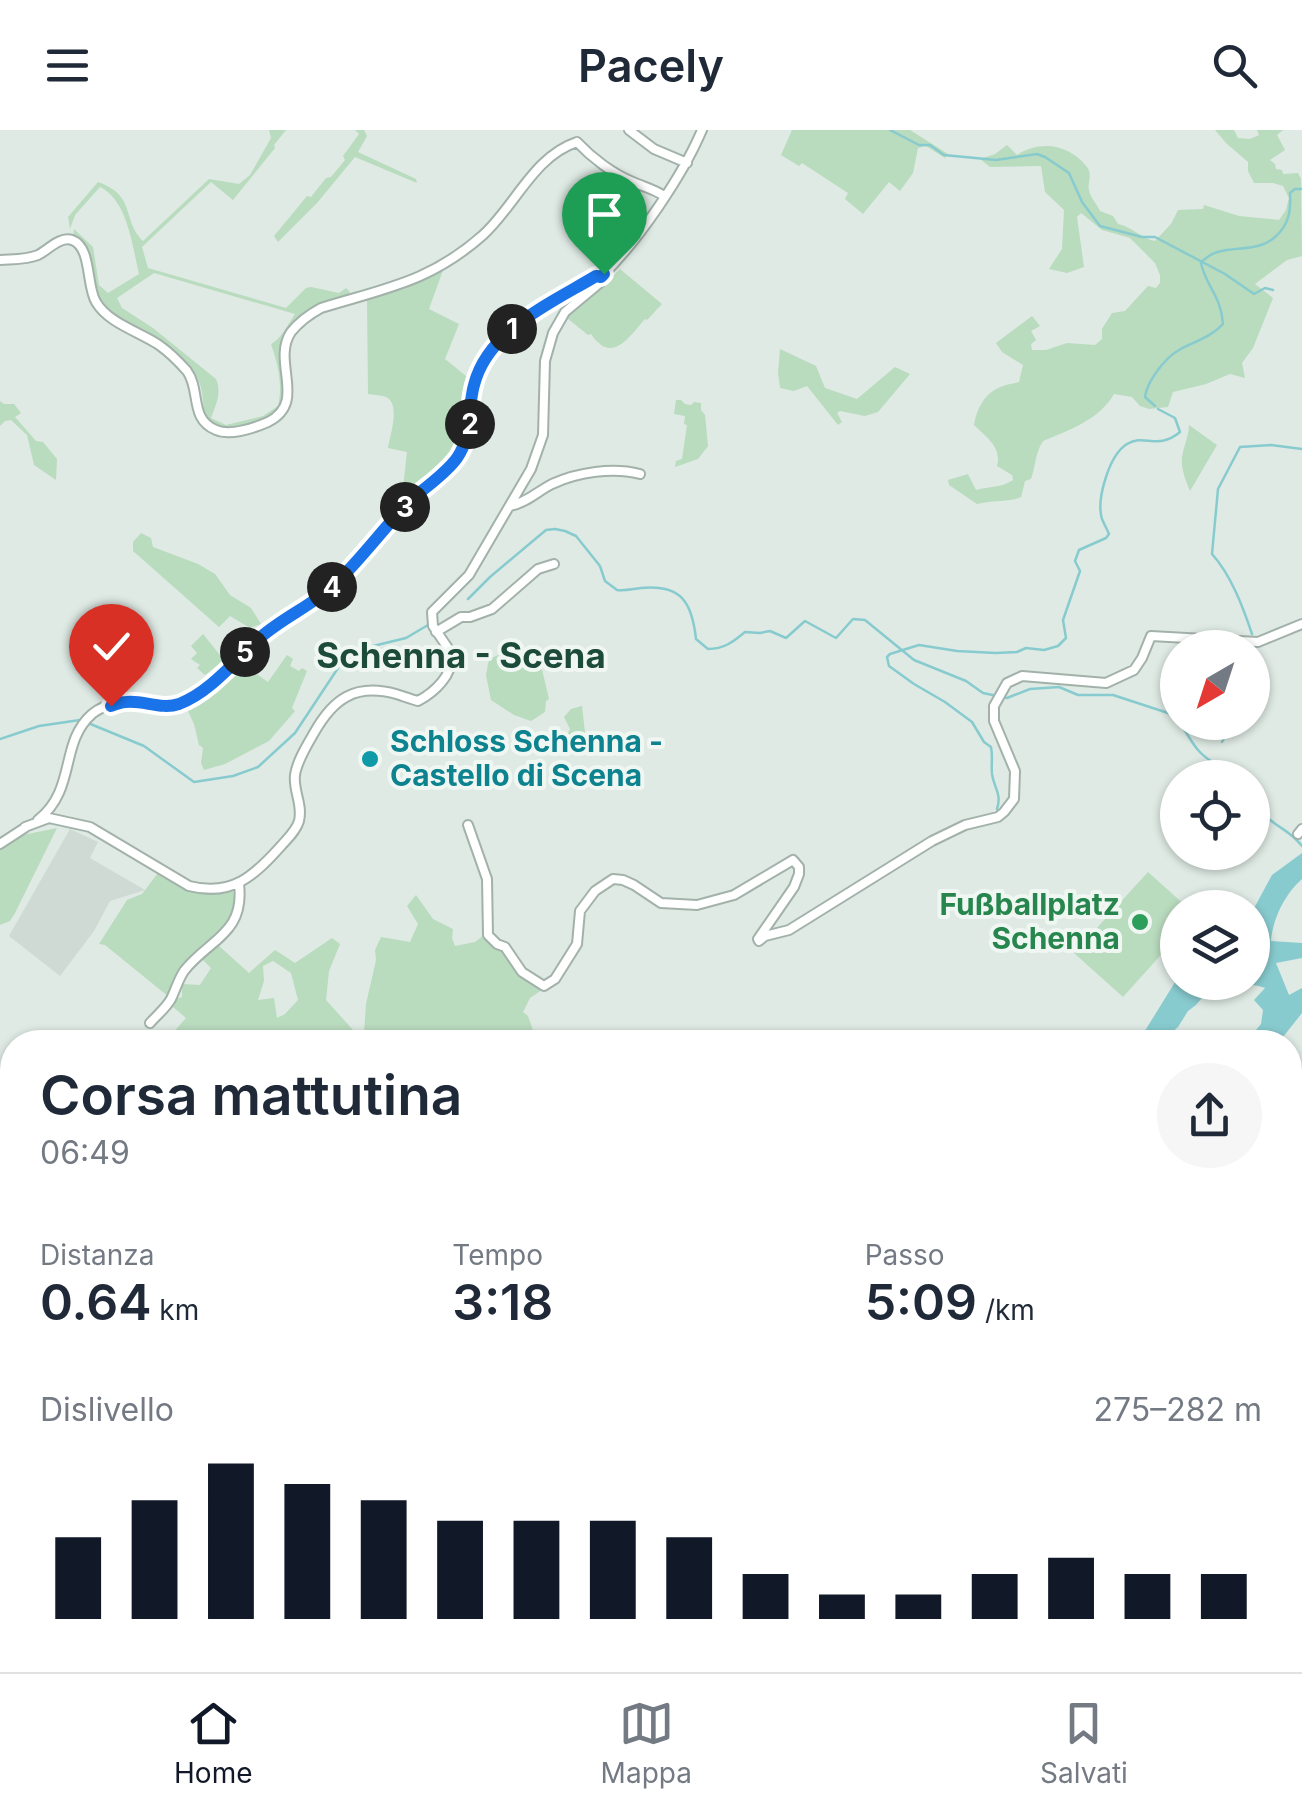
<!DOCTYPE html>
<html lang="it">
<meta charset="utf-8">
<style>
body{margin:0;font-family:Inter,sans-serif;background:#f6f6f7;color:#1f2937;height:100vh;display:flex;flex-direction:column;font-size:38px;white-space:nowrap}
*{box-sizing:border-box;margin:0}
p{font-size:32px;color:#747a83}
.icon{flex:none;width:55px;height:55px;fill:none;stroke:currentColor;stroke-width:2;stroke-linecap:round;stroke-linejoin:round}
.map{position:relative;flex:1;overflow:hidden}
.panel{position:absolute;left:0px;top:900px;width:1302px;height:642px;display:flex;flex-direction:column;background:#fff;border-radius:40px 40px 0 0;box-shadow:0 2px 8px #0004}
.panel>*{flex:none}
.needle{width:65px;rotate:219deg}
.tools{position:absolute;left:1160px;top:500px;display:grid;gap:20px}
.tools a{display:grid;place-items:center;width:110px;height:110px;border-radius:50%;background:#fff;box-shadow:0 2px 8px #0004;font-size:50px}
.pin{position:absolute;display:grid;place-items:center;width:85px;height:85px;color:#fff;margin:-102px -42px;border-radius:50% 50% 50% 0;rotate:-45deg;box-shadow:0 0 10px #0007}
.pin .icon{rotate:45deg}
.km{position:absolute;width:50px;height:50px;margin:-25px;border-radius:50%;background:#222;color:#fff;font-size:28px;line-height:50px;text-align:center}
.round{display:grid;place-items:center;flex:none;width:105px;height:105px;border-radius:52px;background:#f6f6f7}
.headline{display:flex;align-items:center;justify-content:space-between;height:170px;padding:0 40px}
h1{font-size:55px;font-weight:600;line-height:75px}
.figures{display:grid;grid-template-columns:repeat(3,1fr);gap:15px;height:170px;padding:10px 40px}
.figures div{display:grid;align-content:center}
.figures b{font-size:50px;font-weight:600}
.figures small{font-size:28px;font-weight:400}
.figures p{font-size:28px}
.chart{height:280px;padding:20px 40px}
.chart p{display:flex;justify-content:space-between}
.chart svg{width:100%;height:180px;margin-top:10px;stroke:#111827;stroke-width:6}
header{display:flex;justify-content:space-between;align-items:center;height:130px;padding:0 40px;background:#fff;font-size:45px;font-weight:600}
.tab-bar{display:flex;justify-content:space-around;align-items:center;height:140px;border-top:2px solid #e0e1e3;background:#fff;font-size:28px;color:#747a83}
.tab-bar a{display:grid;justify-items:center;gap:5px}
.tab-bar .current{color:#111827}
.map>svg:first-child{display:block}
</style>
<header><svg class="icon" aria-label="menu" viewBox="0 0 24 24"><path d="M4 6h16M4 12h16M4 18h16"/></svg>Pacely<svg class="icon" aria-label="search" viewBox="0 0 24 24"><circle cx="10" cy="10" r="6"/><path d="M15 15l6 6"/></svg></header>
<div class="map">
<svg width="1302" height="1542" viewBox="0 0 1302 1542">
<rect width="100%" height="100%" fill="#dfeae4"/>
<path fill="#cedad3" d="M 70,699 L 98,712 L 90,728 L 145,760 L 110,771 L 94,801 L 60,846 L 9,806 Z"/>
<path fill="#b9dbbe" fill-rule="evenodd" d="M 269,0 L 286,0 L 274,15 L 275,18 L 233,70 L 211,52 L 142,117 L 148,138 L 286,178 L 306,158 L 311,157 L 339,163 L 346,158 L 350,162 L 343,171 L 341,168 C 322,173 298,181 288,201 C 284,210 286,222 286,232 C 286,265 289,284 252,293 C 241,296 231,299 220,300 L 206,289 C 202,277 204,262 199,252 C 191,232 152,208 134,197 C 124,191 110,185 103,175 C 88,155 98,119 73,107 L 74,99 L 93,117 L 99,155 L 108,163 L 139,144 C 132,115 128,71 100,57 L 75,85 L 70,99 L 68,87 L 98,52 C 137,66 121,89 143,111 L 209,49 L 239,54 L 250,45 L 271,8 ZM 154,143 L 295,184 C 288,194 282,208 271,214 C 278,234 283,255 278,276 L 263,286 L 226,295 L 211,288 C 216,274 222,263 216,249 L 153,198 L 122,178 L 117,168 Z
M 355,0 L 364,0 L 367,6 L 358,22 L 416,49 L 417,53 L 355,27 L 317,73 L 278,112 L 274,106 L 307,66 L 311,67 L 326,48 L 331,47 L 345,30 L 343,26 L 359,4 Z
M 792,0 L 910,0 L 948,24 L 945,28 L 926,16 L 918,18 L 913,43 L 900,61 L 889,52 L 863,84 L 845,69 L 848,63 L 802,33 L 799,36 L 781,25 Z
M 1215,0 L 1234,0 L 1238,8 L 1250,9 L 1259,5 L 1257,0 L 1283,0 L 1277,5 L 1285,20 L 1270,30 L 1275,34 L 1276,39 L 1282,40 L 1283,44 L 1298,43 L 1301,49 L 1302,126 L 1287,130 L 1255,154 L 1273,168 L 1253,218 L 1242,233 L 1245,248 L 1230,244 L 1206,254 L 1173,262 L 1168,277 L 1149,279 L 1140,276 L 1132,267 L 1114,264 C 1099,290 1069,300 1043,311 C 1035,323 1036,335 1031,349 L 1025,351 L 1021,367 C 1010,372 990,370 977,374 L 949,355 L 948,350 L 968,344 L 976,360 C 990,356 1001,358 1013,350 L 1012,345 L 997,336 C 1002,317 987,308 974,295 C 977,278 985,262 1003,256 C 1008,254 1014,254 1019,252 L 1023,235 L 1002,222 L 996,213 L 1032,186 L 1040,196 L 1031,201 L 1036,210 L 1031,214 L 1032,220 L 1046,220 L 1067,213 L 1095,215 L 1102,209 L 1102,199 L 1112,183 L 1125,181 L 1148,156 L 1156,158 L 1160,153 L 1160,145 L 1155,133 L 1130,108 L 1102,100 L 1081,83 L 1077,87 L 1084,137 L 1067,143 L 1049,139 L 1062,119 L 1064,80 L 1045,62 L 1041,36 L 990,37 L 980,29 L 995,24 L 1007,15 L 1017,25 C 1040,10 1069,14 1087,37 C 1093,45 1087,53 1089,60 C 1090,67 1097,74 1100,81 L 1113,86 L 1118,94 C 1133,97 1142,109 1155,111 L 1171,94 L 1178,80 L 1203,79 L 1204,75 L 1239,86 L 1279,90 L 1286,80 L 1289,68 L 1283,56 L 1273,53 L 1254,53 L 1248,41 L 1248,32 L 1226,13 Z
M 620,139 L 662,174 L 647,190 L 645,189 C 629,207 612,235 591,204 L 588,205 L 567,188 C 583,169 603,158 620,139 Z
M 443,140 L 429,179 L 459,194 L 445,229 L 466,246 C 464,302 464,335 409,364 L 403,358 L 407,322 L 388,318 C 390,305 401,274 386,267 C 381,265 374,265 368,264 L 367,170 L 404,159 Z
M 780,219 L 816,236 L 825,258 L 857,269 L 895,237 L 910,244 L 878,282 L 865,286 L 840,281 L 837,283 L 842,292 L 838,295 L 807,256 L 794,261 L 780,258 L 778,243 Z
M 676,270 L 681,270 L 685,274 L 691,275 L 694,272 L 701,273 L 701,280 L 705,285 L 708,316 L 698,329 L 675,337 L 676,331 L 682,329 L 687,295 L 684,294 L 685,286 L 674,284 Z
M 0,271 L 4,274 L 14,274 L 21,283 L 15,287 L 36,311 L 43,312 L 57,329 L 56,350 L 34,335 L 27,305 L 11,290 L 5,291 L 0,296 Z
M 1189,295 L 1217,315 L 1190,361 C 1186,351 1181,339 1182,328 C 1183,317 1189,307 1189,295 Z
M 141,403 L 151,408 L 153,417 L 198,434 L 215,444 L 230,465 L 251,478 L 261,494 L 250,498 L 230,486 L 219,497 L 133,421 L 133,412 Z
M 203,504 L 224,530 L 205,545 L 197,538 L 200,535 L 191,529 L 197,523 L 191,516 Z
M 515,518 L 540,531 L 549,569 L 546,571 L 545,582 L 531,591 L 514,585 L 491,570 L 486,545 L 489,529 Z
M 287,525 L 293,529 L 290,536 L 299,541 L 302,538 L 307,541 L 292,578 L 295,581 L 269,611 L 225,634 L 204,640 L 201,633 L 203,618 L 199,615 L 194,594 L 185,575 C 202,565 228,540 244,536 L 242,530 L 251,540 L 268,552 Z
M 582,576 L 587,620 L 571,620 L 564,611 L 570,599 L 564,587 L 571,579 Z
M 57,698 L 15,783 L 10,791 L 0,795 L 0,719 L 18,706 Z
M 1148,742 L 1187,777 L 1178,778 L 1177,807 L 1123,867 L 1074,823 Z
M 158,743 C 190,762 197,762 233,761 L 236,777 L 229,790 L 188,830 L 169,867 L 105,815 L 99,814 L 127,770 L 142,764 Z
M 416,765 L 433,789 L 453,799 L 452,808 L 455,816 L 475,812 L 488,802 L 505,817 L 515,834 L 549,855 L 530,868 L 523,882 L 528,886 L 537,912 L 157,912 L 171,905 L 186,888 L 173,877 L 176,869 L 182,867 L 182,854 L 200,855 L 211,838 L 201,828 L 218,815 L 249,843 L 275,820 L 295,833 L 332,808 L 340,814 L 329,841 L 326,870 L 353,900 L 364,903 L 366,874 L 376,830 L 375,820 L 381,807 L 410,812 L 418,794 L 407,776 ZM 273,831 L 291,843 L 298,870 L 285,884 L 277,888 L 274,868 L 258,870 L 264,851 L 263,836 Z
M 12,1082 L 12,1399 L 0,1404 L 0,1085 Z
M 1290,1527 L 1291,1528 L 1284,1542 L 1145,1542 L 1148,1530 L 1290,1530 Z
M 502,1530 L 522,1530 L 537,1542 L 544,1530 L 582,1530 L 581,1542 L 512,1542 L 508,1532 L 504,1533 Z"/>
<path fill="#88cbcf" d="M 1302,723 L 1302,749 C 1285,764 1273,788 1271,811 L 1302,813 L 1302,828 L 1276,833 L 1289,865 L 1302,858 L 1302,883 L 1283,907 L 1273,912 L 1246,912 L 1261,894 L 1263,880 L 1254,870 L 1265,858 C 1249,852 1243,857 1227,855 L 1224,861 L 1206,863 L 1196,875 L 1188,881 L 1178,897 L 1160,912 L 1138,912 L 1177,849 L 1178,852 L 1252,852 L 1253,847 L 1263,834 L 1253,833 L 1253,780 L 1272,745 Z"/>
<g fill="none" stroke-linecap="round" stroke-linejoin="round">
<path stroke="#88cbcf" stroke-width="2.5" d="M 890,0 L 919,15 L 930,15 L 944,25 L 996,30 L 1037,24 L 1045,27 L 1069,43 L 1082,72 L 1100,96 L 1142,107 L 1155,107 L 1225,144 L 1254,164 L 1265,158 L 1273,160
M 1155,276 L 1145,267 C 1147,251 1165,228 1179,220 C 1195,211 1210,208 1223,194 C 1221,165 1206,157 1201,133 C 1220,110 1253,127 1275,107 C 1289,95 1291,81 1290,63 L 1295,59 L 1302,59
M 468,469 L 490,447 L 546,400 L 555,399 L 565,401 L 576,406 L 600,436 L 605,451 L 617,460 C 626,461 632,459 641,458 C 681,454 692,472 696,509 L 708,519 C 724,519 733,512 745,502 L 760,503 L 770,501 L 786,508 L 805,491 L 836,508 L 853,489 L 865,490 L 914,530 L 966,551 L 983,563 L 1007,568 L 1030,559 L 1059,557 L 1078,565 L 1113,565 L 1168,583 L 1178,592
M 1252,504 C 1243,477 1231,445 1212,424 L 1218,359 L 1240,317 L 1271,315 L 1302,319
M 88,593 L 144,616 L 194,652 L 233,646 L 258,637 L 295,603 L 342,532 L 373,516 L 406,508 L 428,495
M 1179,593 C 1187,602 1191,612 1198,620 C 1207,631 1221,635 1228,648
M 0,609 L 39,596 L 80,590
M 1222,612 L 1233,592
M 1252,670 C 1259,676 1263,683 1269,689 C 1282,700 1290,701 1302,716
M 997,679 C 1002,664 994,658 992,644 C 991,635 993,626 991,617 L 984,612 L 972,592 L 945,572 L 914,554 L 889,536 L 887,527 L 890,524 L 919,515 L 957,521 L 996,523 L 1017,522 L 1026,518 L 1044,520 L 1058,516 L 1066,508 L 1063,490 L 1080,441 L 1075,431 L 1079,420 L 1106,408 L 1109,404 C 1107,399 1104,394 1102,389 C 1096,370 1109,325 1127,314 C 1145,303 1157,321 1180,302 L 1175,288 L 1158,279
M 510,1530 L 519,1542
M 1154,1542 L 1157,1530"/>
<g stroke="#a2b2aa" stroke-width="12">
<path id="minor" d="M 629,0 L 654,19 L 687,33
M 577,12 C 592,28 613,44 633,52 C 644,57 654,59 664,66
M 0,130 C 12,129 26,130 38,125 C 48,120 60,106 72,110 C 92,117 86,156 96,172 C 108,193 140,202 159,215 C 169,222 179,232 187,241 C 201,260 189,289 216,300 C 230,306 254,298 268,292 C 308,272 271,232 291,202 C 299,192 310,184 321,178 C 386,158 430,152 483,105 C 515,76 534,26 577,12
M 510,376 C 526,373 538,361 552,354 C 578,342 613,337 640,344
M 436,502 L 461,487 L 470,487 L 492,479 L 538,439 L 554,434
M 38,690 C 77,659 59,613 92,584 C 121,560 157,586 187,570 C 216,554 238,527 262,506 C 283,488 309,475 331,458 C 339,452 345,443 352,436 C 370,415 388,393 408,374 C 422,360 440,349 453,334 C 472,311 466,288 472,262 C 485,202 548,174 596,146 L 601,147
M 468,695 L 487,749 L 488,805 L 497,814 L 505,817 L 522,842 L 544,856 L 555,849 L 577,814 L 580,781 L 595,761 L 613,749 L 623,750 L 634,755 L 661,773 L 697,775 L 734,765 L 793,730 L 799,737 L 799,744 L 794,757 L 758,809 L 759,811 L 765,806 L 789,800 L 932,711 L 965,695 L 998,687 L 1004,682 L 1014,669 L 1015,641 L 994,591 L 994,576 L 1007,553 L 1022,546 L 1106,553 L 1134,540 L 1142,528 L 1151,506 L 1258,512 L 1302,494
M 25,697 L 49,688 L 90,697 L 189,756 C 232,767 254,746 281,716 C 288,708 296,701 299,691 C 303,674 293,661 295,645 C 297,631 307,615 314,603 C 333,569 355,553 396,564 C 403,566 410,569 418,571 C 435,562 453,545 452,524 L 433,496 L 432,482 L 469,445 L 531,339 L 543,305 L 545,231 L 553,203 L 565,182 L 601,152 L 601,147 C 638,111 682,47 702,0
M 1298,704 L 1302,699
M 0,714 L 26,697
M 150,893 C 157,885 166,878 171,869 C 176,859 178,850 184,841 C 209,809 245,804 239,754"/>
</g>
<use href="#minor" stroke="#fff" stroke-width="8"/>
</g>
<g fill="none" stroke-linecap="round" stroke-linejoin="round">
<g stroke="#fff" stroke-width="20">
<path id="route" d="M 111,576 C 116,574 121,572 126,572 C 144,570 161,580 179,574 C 211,562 236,529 261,507 C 284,487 313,475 335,454 C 361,429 382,400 407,374 C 423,358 444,346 457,328 C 473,305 467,280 474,255 C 488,200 551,173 596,146 L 601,147 L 604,144"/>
</g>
<use href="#route" stroke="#1a73e8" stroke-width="12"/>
</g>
<circle fill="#0f9aa8" stroke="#f0f7f3" stroke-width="4" cx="370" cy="629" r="10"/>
<circle fill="#2e9e5b" stroke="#f0f7f3" stroke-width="4" cx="1140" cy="792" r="10"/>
<g text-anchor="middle" stroke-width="8" stroke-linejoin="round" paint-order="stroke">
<g font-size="30" font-weight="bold" fill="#0d838f" stroke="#f0f7f3" text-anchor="start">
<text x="390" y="622">Schloss Schenna -<tspan x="390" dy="34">Castello di Scena</tspan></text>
</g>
<g font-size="30" font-weight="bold" fill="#27864d" stroke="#f0f7f3" text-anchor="end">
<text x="1120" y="785">Fußballplatz<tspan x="1120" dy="34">Schenna</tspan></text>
</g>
<g font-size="35" font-weight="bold" fill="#1d4b3b" stroke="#f0f7f3">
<text x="461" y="538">Schenna - Scena</text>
</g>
</g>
</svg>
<div class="tools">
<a><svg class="needle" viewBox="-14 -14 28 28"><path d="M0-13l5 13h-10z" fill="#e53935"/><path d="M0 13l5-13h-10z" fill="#747a83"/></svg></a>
<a><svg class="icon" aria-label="locate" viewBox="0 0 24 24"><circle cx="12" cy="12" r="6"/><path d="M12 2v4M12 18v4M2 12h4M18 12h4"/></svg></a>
<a><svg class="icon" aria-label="layers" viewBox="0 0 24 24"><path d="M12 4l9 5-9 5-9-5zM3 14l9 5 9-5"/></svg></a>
</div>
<div class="pin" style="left:604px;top:144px;background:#1e9e55"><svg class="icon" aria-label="arrive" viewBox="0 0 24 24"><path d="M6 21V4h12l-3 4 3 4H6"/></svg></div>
<div class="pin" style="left:111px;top:576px;background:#d93025"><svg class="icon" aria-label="check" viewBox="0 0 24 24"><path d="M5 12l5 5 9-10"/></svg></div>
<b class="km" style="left:512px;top:199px">1</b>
<b class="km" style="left:470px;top:294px">2</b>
<b class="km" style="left:405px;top:377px">3</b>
<b class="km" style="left:332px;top:457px">4</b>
<b class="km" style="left:245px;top:522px">5</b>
<section class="panel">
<div class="headline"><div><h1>Corsa mattutina</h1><p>06:49</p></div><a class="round"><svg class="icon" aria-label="share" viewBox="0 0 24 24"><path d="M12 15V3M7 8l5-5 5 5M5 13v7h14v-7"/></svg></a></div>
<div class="figures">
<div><p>Distanza</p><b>0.64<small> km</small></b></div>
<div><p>Tempo</p><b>3:18</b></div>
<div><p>Passo</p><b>5:09<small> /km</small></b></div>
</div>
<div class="chart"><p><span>Dislivello</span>275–282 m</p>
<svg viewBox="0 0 160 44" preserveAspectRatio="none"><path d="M5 44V24M15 44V15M25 44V6M35 44V11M45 44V15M55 44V20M65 44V20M75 44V20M85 44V24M95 44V33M105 44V38M115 44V38M125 44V33M135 44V29M145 44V33M155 44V33"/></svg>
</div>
</section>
</div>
<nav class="tab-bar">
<a class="current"><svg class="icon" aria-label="home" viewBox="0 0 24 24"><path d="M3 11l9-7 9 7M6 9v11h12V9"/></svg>Home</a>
<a><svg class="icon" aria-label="map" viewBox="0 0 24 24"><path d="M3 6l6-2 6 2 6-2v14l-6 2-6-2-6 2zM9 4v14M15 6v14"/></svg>Mappa</a>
<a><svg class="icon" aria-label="saved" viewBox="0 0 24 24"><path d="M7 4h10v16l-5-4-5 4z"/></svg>Salvati</a>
</nav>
